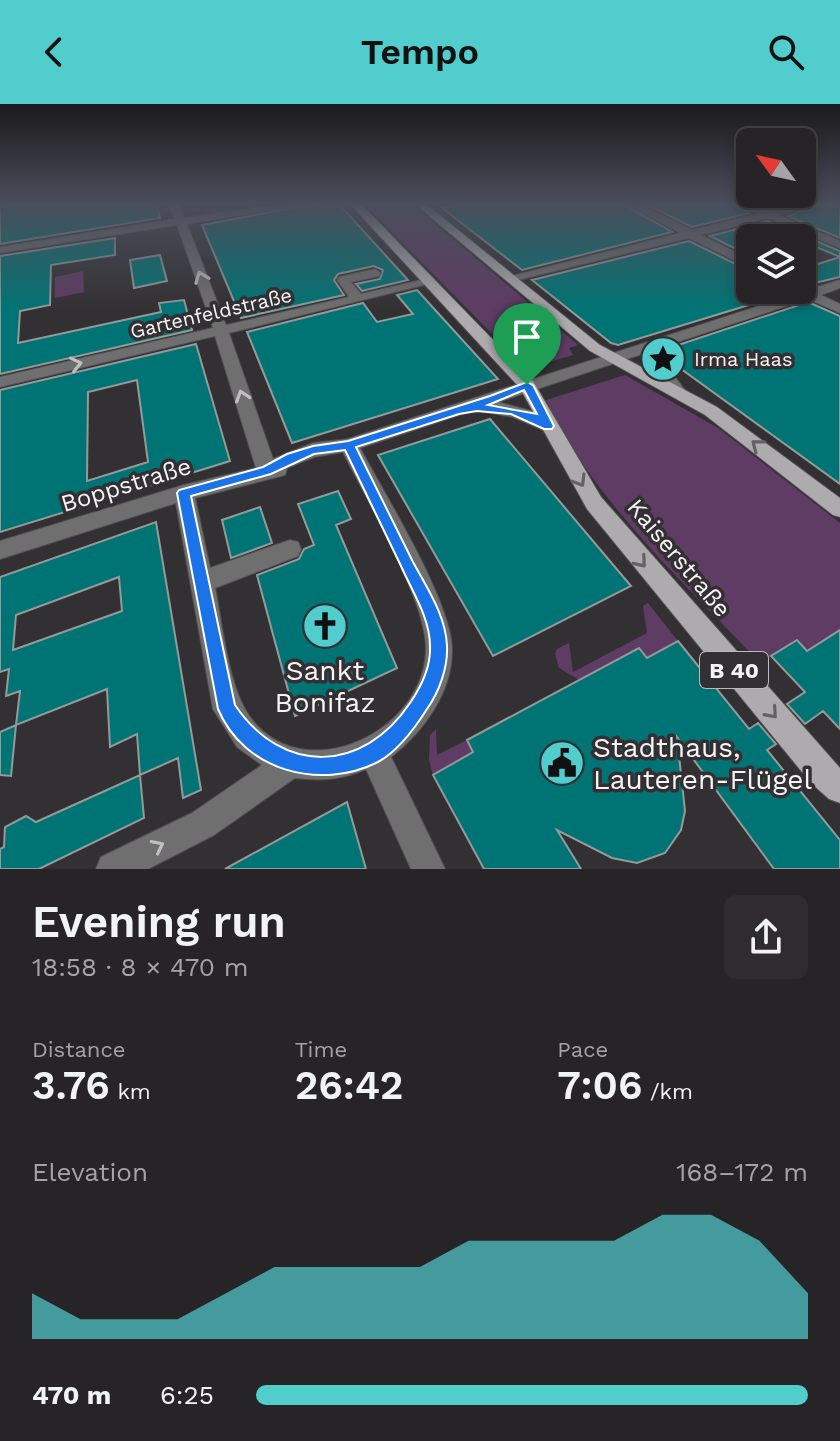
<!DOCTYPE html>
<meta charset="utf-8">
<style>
body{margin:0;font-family:"Work Sans",sans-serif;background:#2e2c2e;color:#f1f3f6;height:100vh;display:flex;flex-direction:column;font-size:30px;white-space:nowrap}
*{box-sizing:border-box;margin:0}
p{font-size:26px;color:#a4a4a7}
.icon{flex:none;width:44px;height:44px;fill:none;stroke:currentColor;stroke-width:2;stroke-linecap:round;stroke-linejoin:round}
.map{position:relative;height:765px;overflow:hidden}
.side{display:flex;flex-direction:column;background:#262426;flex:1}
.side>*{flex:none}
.needle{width:52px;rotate:303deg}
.fabs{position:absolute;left:736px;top:24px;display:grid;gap:16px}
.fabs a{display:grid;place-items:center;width:80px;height:80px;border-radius:12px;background:#262426;box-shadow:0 4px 12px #0003,0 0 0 2px #424143;font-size:40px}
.pin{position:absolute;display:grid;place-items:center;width:68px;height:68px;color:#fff;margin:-82px -34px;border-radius:50% 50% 50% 0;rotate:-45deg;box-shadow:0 0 8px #0007}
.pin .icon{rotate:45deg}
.round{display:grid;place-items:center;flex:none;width:84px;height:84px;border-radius:12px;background:#2e2c2e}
.summary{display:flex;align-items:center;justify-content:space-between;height:136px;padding:0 32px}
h1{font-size:44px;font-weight:600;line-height:60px}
.metrics{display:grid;grid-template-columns:repeat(3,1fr);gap:12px;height:136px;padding:8px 32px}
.metrics div{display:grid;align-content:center}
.metrics b{font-size:40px;font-weight:600}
.metrics small{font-size:22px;font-weight:400}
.metrics p{font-size:22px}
.chart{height:224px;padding:16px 32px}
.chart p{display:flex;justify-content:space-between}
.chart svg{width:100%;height:144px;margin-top:8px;fill:#52cdce;opacity:.7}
ul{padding:0 32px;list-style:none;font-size:26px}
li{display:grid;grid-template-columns:128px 96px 1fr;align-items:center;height:60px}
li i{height:20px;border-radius:10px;background:#52cdce}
header{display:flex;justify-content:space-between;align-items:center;height:104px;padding:0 32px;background:#52cdce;color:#111;font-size:36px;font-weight:600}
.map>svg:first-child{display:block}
</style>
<header><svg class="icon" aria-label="back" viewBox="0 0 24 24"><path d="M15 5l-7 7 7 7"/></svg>Tempo<svg class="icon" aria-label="search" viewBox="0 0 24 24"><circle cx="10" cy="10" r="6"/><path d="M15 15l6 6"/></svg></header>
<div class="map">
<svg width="840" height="765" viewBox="0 0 840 765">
<rect width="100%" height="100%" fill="#333033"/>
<path fill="#5f3c63" d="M 364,100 L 412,100 L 578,241 L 569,244 L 573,251 L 539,261 L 529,254 L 519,257 Z
M 83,167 L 84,188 L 55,194 L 55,173 Z
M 625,271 L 718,324 L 840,419 L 840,526 L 807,547 L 797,537 L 760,559 C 683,477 594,398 546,296 Z
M 648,499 L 678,537 L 647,554 L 639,544 L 579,576 L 559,564 L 555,550 L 557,545 L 569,539 L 573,568 L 647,529 L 643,502 Z
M 436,625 L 437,651 L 467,636 L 473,648 L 433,671 L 429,656 L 430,631 Z"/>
<path fill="#007474" stroke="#949a99" stroke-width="2" fill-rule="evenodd" d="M 0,100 L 157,100 L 160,114 L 0,140 Z
M 312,100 L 322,100 L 322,103 L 339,100 L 408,176 L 362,187 L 356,180 L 380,175 L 383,166 L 374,162 L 338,170 L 334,176 L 344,191 L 241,214 L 202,121 Z
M 462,100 L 623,100 L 672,128 L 522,166 L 442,104 Z
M 646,100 L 735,100 L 749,109 L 692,123 Z
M 821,100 L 840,100 L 840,134 L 788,112 Z
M 768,117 L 840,147 L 840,153 L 802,137 L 802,134 L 750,134 L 750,152 L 710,132 Z
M 115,134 L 115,151 L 51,161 L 50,201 L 20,207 L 18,239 L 161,208 L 159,199 L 184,196 L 192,226 L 0,270 L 0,152 Z
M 689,137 L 750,167 L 750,186 L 798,186 L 618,241 L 611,239 L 532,176 Z
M 160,151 L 167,177 L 134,184 L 130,156 Z
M 840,153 L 840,173 L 802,182 L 802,165 Z
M 417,186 L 498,275 L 292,339 L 247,228 L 363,199 L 377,218 L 413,210 L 397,191 Z
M 808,198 L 840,212 L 840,380 L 666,254 L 669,244 Z
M 196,240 L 230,357 L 0,428 L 0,286 ZM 137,276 L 148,358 L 87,377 L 88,288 Z
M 490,315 L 631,482 L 493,552 L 378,351 Z
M 338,387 L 351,415 L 336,421 L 397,564 L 295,612 L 257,471 L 299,455 L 304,445 L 314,441 L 298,400 Z
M 260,403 L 272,439 L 231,454 L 222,416 Z
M 156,418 L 201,686 L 183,694 L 178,654 L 140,671 L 137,630 L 110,643 L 107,585 L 16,621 L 20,587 L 6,592 L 9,565 L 0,568 L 0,473 ZM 119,473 L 122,507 L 13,546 L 16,511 Z
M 840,526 L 840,625 L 823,607 L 805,620 L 787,600 L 805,588 L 771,552 L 797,536 L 807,547 Z
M 678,537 L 749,625 L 758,619 L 776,640 L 767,646 L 840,736 L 840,765 L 774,765 L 677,633 L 685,707 L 681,726 L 665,749 L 637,759 L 612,754 L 557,726 L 581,765 L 484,765 L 433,671 L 473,648 L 467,636 L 639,544 L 647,554 Z
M 16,621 L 11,672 L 0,671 L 0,628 Z
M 140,671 L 144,714 L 39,765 L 0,765 L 0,745 L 4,743 L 5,723 L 26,712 L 36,718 Z
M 347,698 L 366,765 L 225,765 Z"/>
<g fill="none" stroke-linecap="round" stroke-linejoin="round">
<g stroke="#524f52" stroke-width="2">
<path id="minor" d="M 169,100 L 179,100 L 184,114 L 282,100 L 309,100 L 187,120 L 226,221 L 349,193 L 337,176 L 339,173 L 375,165 L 381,169 L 379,172 L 351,178 L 361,190 L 430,174 L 436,178 L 229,229 L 273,355 L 313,339 L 348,335 L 799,189 L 802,185 L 810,185 L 840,176 L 840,184 L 821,191 L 840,200 L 840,209 L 808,195 L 659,244 L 663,257 L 687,289 L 685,293 L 673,293 L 647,258 L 645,249 L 498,298 L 539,309 L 557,322 L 554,326 L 548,328 L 513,313 L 474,306 L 360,344 C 385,391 450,495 452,544 C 453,588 423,628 391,653 L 445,765 L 411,765 L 366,665 C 342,676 320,677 295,674 L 214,731 L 148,765 L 96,765 L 101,753 L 192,709 L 262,661 L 237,643 L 213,605 L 176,399 L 0,455 L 0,437 L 184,381 L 256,364 L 215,232 L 0,283 L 0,273 L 213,224 L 177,121 L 0,149 L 0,143 L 174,115 ZM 343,348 C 366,394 426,496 426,544 C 426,626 309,684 253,617 C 228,587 223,522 215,484 L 298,452 L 301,445 L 298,438 L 290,436 L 210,464 L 195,394 L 285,371 L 287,364 L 314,353 Z
M 626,100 L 639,100 L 692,126 L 758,110 L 738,100 C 751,100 761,107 771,107 C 786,107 802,100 818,100 L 779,111 L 840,137 L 840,144 L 768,114 L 701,131 L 750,155 L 750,164 L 689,134 L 510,178 L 504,174 L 680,129 Z"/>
</g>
<g stroke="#524f52" stroke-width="2">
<path id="major" d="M 350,100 L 361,100 L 533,277 L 601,393 L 840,664 L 840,699 L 829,695 L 811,679 L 587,405 L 520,284 Z
M 415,100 L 426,100 L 600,241 L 717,303 L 840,394 L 840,413 L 833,411 L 705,311 L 590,247 Z"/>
</g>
<use href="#minor" fill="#706f70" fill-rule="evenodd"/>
<use href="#major" fill="#aeabae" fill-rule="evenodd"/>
</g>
<defs><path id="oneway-chevron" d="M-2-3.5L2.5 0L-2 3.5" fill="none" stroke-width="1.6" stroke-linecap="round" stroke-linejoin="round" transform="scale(2)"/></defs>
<g stroke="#c0bfc0">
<use href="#oneway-chevron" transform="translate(201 173) rotate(-111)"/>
<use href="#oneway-chevron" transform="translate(76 260) rotate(-13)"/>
<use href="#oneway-chevron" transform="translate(242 292) rotate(-108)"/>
<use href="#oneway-chevron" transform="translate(158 742) rotate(-27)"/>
</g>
<g stroke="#646164">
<use href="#oneway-chevron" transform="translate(757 341) rotate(-142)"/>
<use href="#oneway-chevron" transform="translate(580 377) rotate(59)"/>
<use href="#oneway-chevron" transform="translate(641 458) rotate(50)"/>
<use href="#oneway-chevron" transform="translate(772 609) rotate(49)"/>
</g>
<linearGradient id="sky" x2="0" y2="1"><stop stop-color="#1c1a1c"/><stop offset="0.48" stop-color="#4a4e5b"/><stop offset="1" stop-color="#4a4e5b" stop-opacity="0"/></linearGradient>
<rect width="840" height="207" fill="url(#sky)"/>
<path fill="#1a73e8" stroke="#fff" stroke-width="2" fill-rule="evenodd" d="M 527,278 L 533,281 L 554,322 L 552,325 L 544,325 L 511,310 L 477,307 L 459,310 L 356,343 C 375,381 394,419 413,458 C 427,484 446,512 447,542 C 448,564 439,588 427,605 C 415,624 398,647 378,658 C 320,687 244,667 218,605 L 177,389 L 179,386 L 263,363 L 287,350 L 313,342 L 348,337 L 490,292 ZM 524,286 L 537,310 L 488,301 ZM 345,346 C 364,385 382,423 401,462 C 412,487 430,514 430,542 C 431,562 421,583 410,599 C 363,669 283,672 235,601 L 191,392 L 271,370 L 314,350 Z"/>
<defs>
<g id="sight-disc" transform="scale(2.3)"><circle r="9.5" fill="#52cdce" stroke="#333033"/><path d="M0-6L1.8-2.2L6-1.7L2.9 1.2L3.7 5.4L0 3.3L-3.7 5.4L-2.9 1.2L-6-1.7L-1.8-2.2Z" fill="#111"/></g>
<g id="church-disc" transform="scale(2.3)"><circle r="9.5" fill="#52cdce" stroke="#333033"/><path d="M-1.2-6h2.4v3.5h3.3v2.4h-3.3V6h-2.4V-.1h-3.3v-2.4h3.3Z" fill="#111"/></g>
<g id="civic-disc" transform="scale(2.3)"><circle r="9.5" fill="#52cdce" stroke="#333033"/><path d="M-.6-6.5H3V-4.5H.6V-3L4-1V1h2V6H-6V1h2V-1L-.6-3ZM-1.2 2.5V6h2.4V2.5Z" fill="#111"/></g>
</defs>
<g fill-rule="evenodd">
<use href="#sight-disc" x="663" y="255"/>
<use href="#church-disc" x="325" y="522"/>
<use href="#civic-disc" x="562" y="659"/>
</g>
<g text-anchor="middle" stroke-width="7" stroke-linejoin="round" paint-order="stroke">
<g font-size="20" fill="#f6f4f6" stroke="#333033">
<text transform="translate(211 209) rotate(-13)" y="7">Gartenfeldstraße</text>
</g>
<g font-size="20" fill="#f6f4f6" stroke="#333033" text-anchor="start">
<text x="694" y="262">Irma Haas</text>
</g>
<rect fill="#333033" stroke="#bcb9bc" stroke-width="2" x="700" y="548" width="68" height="36" rx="6"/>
<g font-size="22" font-weight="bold" fill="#f6f4f6">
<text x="734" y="574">B 40</text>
</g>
<g font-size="24" fill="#f6f4f6" stroke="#333033">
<text transform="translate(126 381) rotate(-17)" y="8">Boppstraße</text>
<text transform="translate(679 454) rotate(50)" y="8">Kaiserstraße</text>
</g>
<g font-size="28" fill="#f6f4f6" stroke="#333033">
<text x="325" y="576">Sankt<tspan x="325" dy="32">Bonifaz</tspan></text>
<text x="593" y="653" text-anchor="start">Stadthaus,<tspan x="593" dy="32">Lauteren-Flügel</tspan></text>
</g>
</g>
</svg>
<div class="fabs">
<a><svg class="needle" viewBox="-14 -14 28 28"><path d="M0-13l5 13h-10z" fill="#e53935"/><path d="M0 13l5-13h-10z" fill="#a4a4a7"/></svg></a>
<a><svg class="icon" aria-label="layers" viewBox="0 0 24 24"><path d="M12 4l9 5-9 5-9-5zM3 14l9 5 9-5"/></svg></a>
</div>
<div class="pin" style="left:527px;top:281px;background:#1e9e55"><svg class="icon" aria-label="arrive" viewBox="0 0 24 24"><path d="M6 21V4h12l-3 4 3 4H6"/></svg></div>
</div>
<section class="side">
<div class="summary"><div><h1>Evening run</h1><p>18:58 · 8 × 470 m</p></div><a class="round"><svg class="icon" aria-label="share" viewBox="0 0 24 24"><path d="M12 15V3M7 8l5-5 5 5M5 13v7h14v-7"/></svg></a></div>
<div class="metrics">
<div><p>Distance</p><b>3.76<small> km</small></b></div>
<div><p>Time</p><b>26:42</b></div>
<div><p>Pace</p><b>7:06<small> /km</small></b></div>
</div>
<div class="chart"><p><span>Elevation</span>168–172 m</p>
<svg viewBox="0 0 160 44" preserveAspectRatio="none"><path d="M0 44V30L10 38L20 38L30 38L40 30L50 22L60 22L70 22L80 22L90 14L100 14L110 14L120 14L130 6L140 6L150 14L160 30V44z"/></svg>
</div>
<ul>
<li><b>470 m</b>6:25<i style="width:100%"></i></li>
</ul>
</section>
